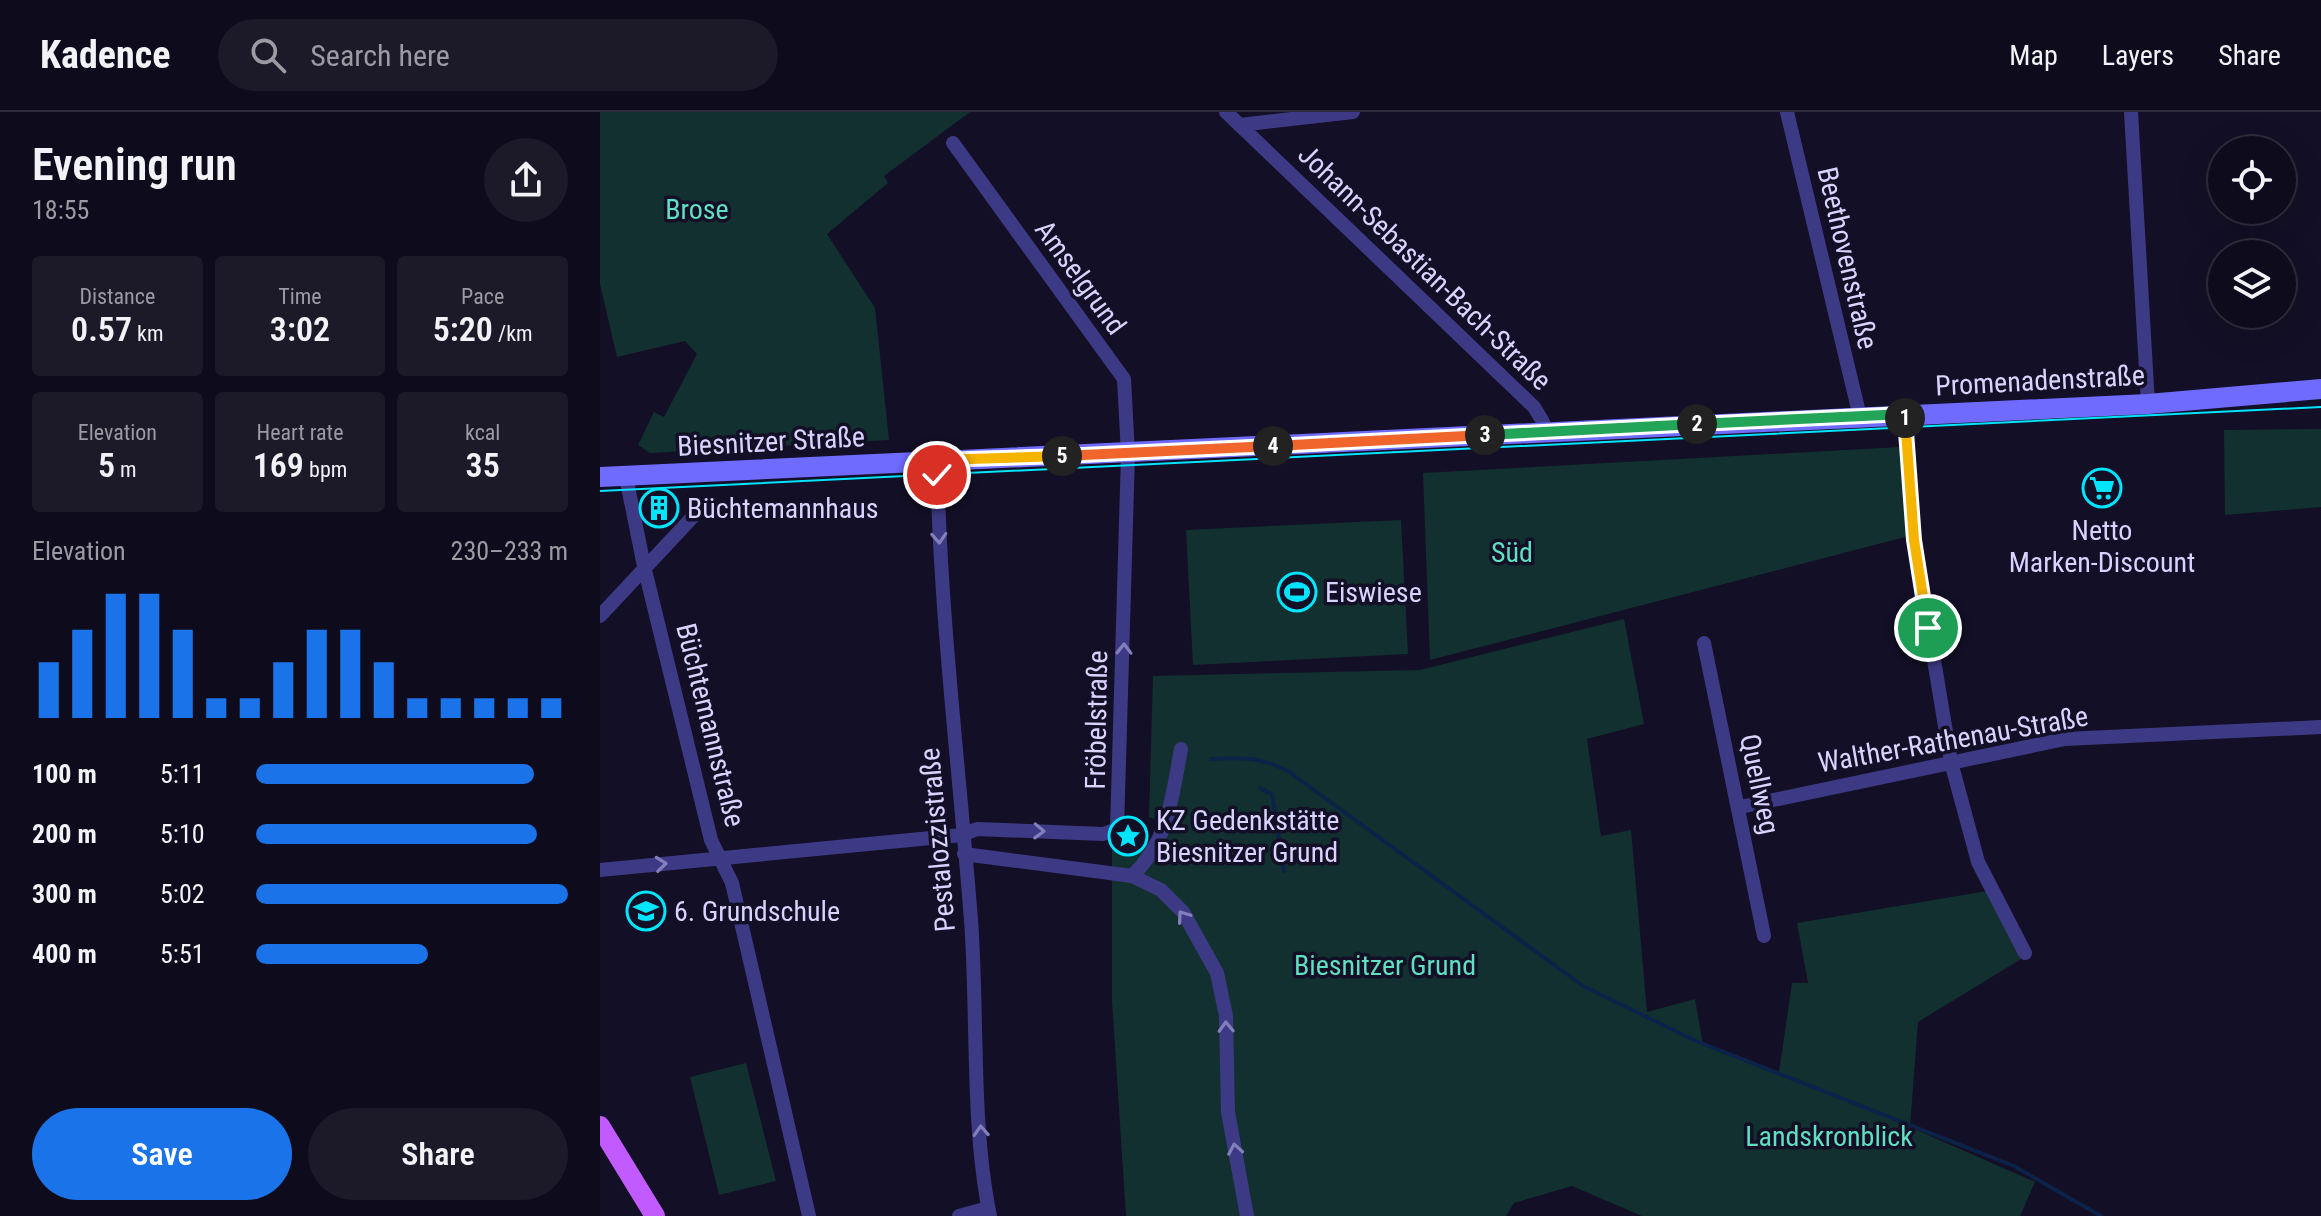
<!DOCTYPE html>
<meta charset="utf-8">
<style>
body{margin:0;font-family:"Roboto Condensed",sans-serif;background:#1c1929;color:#f1f3f6;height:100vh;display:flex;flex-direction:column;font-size:30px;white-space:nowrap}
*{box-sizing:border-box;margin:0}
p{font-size:26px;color:#9b9ba3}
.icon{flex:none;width:44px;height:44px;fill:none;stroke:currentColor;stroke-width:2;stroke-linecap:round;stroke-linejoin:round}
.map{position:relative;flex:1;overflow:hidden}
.side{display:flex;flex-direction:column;background:#0e0b1c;width:600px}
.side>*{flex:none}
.controls{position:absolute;left:1608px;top:24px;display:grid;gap:16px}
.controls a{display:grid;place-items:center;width:88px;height:88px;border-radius:50%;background:#0e0b1c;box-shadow:0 8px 32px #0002,0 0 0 2px #2e2b3b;font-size:40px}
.pin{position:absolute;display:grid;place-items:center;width:68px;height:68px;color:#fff;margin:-34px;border:4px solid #fff;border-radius:50%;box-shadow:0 2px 8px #0007}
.km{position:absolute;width:40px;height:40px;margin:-20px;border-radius:50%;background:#222;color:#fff;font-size:22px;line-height:40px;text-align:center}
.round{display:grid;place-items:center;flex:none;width:84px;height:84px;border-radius:42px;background:#1c1929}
.summary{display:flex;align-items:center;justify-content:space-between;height:136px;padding:0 32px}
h1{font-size:44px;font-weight:600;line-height:60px}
.stats{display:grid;grid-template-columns:repeat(3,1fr);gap:12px;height:136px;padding:8px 32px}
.stats div{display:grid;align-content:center;border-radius:8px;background:#1c1929;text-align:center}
.stats b{font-size:34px;font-weight:600}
.stats small{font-size:22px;font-weight:400}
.stats p{font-size:22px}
.chart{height:224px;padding:16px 32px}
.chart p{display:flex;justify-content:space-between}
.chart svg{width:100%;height:144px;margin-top:8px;stroke:#1a73e8;stroke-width:6}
.action{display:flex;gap:16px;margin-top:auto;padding:16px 32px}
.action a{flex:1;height:92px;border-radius:48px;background:#1a73e8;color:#fff;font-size:32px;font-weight:600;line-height:92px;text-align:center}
.action a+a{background:#1c1929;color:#f1f3f6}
ul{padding:0 32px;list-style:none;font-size:26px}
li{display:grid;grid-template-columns:128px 96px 1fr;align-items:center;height:60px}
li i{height:20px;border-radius:10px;background:#1a73e8}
header{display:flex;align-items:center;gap:48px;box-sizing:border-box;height:112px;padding:0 40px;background:#0e0b1c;border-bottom:2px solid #2e2b3b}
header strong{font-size:38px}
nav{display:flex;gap:44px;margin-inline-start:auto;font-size:28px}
.search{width:560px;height:72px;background:#1c1929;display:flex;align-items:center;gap:20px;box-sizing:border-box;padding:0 28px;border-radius:44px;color:#9b9ba3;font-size:30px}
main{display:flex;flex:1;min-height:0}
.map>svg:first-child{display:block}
</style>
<header>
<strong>Kadence</strong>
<div class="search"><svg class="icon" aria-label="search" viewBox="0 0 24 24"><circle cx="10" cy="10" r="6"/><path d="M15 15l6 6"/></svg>Search here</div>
<nav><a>Map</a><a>Layers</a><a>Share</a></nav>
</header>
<main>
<section class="side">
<div class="summary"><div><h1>Evening run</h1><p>18:55</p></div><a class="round"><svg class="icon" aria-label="share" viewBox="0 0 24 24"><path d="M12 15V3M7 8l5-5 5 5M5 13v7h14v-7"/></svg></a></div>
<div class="stats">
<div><p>Distance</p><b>0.57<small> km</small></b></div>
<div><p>Time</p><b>3:02</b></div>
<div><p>Pace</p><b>5:20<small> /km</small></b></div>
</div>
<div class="stats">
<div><p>Elevation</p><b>5<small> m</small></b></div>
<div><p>Heart rate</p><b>169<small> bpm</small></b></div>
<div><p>kcal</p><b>35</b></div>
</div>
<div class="chart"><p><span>Elevation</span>230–233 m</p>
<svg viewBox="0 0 160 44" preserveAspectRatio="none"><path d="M5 44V27M15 44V17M25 44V6M35 44V6M45 44V17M55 44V38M65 44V38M75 44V27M85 44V17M95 44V17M105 44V27M115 44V38M125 44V38M135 44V38M145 44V38M155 44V38"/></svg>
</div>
<ul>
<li><b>100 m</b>5:11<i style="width:89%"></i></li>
<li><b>200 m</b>5:10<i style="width:90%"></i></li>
<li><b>300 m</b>5:02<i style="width:100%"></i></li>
<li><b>400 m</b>5:51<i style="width:55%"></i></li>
</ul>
<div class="action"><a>Save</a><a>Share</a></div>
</section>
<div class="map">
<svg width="1721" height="1104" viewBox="0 0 1721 1104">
<rect width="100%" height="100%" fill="#130f26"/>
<path fill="#12302f" d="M 0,0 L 370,0 L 284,64 L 288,71 L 227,122 L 275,196 L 289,328 L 50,341 L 38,333 L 54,300 L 64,305 L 97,242 L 85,229 L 17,245 L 0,172 Z
M 1721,317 L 1721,395 L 1625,403 L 1624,318 Z
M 1301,335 L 1309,424 L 830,548 L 823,361 Z
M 801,408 L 808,542 L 593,553 L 586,418 Z
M 1024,507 L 1044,612 L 987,627 L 1001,724 L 1031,718 L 1047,900 L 1095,887 L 1103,933 L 1179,960 L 1192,871 L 1208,871 L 1197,811 L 1387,779 L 1421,847 L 1318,910 L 1310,1015 L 1435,1070 L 1420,1104 L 1042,1104 L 972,1074 L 914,1091 L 906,1104 L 526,1104 L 512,889 L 512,730 L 562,734 L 567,712 L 549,705 L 553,564 L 820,558 Z
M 146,951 L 176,1069 L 119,1083 L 90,965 Z"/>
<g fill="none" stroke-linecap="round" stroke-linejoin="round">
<path stroke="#0c2248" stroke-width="4" d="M 611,647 C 641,645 661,645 688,659 L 983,874 L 1096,929 L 1414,1054 L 1501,1104
M 660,676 L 672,682 L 684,759"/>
<path stroke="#3d3a85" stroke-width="14" d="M 626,0 L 934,295 L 943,310 L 944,320
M 1187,0 L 1260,305
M 1531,0 L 1548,292
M 639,13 L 753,0
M 1305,302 L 1314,428 L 1351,650 L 1378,750 L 1425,841
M 337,348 C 340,502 359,654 371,808 C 378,902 371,1013 390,1104
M 26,365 L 44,454 L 111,728 L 132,771 L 209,1104
M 0,504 L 102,395
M 1104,531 L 1164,824
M 1140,695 L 1465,627 L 1721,615
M 364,742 L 532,764 L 561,778 L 583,800 L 617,861 L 626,904 L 628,1000 L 647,1104
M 0,758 L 362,723 L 377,717 L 503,722 L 517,717 L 528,342 L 524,267 L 353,31
M 532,764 C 569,728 572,685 581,637
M 359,1104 L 388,1096"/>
<path stroke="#6f6bff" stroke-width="20" d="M 0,365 L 1548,292 L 1721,277"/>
<path stroke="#c25bff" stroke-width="20" d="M 0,1014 L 55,1104"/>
<path stroke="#00e5ff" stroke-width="2" d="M 0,379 L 1721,295"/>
</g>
<defs><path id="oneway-chevron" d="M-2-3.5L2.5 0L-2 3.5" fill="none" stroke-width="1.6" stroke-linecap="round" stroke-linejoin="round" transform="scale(2)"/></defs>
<g stroke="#837fbc">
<use href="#oneway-chevron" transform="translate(339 426) rotate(87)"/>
<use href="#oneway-chevron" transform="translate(524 537) rotate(-89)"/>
<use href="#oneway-chevron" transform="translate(439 719) rotate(2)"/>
<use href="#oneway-chevron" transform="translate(61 752) rotate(-6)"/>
<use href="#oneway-chevron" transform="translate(583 804) rotate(-125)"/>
<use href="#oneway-chevron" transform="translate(626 915) rotate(-92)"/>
<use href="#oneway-chevron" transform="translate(381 1019) rotate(-93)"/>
<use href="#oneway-chevron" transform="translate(635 1037) rotate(-100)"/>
</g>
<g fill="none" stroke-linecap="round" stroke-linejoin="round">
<g stroke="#fff" stroke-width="16">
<path id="split-1" d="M 1305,306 L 1314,428 L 1328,516"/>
</g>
<g stroke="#fff" stroke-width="16">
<path id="split-2" d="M 1097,312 L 1305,302 L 1305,306"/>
</g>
<g stroke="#fff" stroke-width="16">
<path id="split-3" d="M 885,323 L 1097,312"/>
</g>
<g stroke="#fff" stroke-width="16">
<path id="split-4" d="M 673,334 L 885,323"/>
</g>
<g stroke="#fff" stroke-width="16">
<path id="split-5" d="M 462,344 L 673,334"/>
</g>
<g stroke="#fff" stroke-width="16">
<path id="split-6" d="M 337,363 L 337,348 L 462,344"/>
</g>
<use href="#split-1" stroke="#f5b400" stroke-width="10"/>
<use href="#split-2" stroke="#22a559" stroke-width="10"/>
<use href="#split-3" stroke="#22a559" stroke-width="10"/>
<use href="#split-4" stroke="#f0652b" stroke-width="10"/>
<use href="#split-5" stroke="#f0652b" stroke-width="10"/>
<use href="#split-6" stroke="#f5b400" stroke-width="10"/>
</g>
<defs>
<g id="supermarket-ring" transform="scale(2)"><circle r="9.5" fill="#130f26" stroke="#00e5ff" stroke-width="1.5"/><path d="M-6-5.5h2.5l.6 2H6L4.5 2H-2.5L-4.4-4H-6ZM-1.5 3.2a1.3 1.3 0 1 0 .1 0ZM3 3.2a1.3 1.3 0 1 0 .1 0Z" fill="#00e5ff"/></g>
<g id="building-ring" transform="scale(2)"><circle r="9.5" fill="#130f26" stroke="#00e5ff" stroke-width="1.5"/><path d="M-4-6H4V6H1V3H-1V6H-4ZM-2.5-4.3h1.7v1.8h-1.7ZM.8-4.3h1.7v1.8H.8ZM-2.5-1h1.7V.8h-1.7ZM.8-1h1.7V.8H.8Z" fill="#00e5ff"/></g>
<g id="stadium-ring" transform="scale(2)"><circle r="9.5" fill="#130f26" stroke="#00e5ff" stroke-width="1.5"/><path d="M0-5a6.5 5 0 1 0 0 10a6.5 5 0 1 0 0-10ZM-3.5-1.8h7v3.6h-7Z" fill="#00e5ff"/></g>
<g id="sight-ring" transform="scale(2)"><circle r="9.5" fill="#130f26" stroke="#00e5ff" stroke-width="1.5"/><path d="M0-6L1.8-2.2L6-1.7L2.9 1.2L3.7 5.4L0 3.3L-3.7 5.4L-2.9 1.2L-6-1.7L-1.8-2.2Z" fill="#00e5ff"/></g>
<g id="school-ring" transform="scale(2)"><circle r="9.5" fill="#130f26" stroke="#00e5ff" stroke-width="1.5"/><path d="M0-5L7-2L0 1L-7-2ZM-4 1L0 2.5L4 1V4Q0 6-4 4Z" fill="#00e5ff"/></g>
</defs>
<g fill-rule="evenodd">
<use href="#supermarket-ring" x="1502" y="376"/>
<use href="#building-ring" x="59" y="396"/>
<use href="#stadium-ring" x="697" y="480"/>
<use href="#sight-ring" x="528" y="724"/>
<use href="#school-ring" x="46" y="799"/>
</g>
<g text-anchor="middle" stroke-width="7" stroke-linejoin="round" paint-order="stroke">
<g font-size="28" fill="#5fe0c0" stroke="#130f26">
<text x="97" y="107">Brose</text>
<text x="912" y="450">Süd</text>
<text x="785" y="863">Biesnitzer Grund</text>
<text x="1229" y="1034">Landskronblick</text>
</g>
<g font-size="28" fill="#d9d4ff" stroke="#130f26">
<text transform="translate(1248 146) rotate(77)" y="10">Beethovenstraße</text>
<text transform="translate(825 155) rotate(44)" y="10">Johann-Sebastian-Bach-Straße</text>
<text transform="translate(481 165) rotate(54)" y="10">Amselgrund</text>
<text transform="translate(1440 268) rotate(-3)" y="10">Promenadenstraße</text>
<text transform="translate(171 329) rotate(-3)" y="10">Biesnitzer Straße</text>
<text transform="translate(496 608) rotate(-89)" y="10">Fröbelstraße</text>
<text transform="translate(111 613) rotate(76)" y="10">Büchtemannstraße</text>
<text transform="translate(1353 627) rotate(-10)" y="10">Walther-Rathenau-Straße</text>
<text transform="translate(1160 672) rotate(78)" y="10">Quellweg</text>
<text transform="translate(337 728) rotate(-95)" y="10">Pestalozzistraße</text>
</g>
<g font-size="28" fill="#d9d4ff" stroke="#130f26" text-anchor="start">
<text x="87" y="406">Büchtemannhaus</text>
<text x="1502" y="428" text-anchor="middle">Netto<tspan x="1502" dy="32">Marken-Discount</tspan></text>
<text x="725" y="490">Eiswiese</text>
<text x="556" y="718">KZ Gedenkstätte<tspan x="556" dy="32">Biesnitzer Grund</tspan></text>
<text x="74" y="809">6. Grundschule</text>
</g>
</g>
</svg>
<div class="controls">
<a><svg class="icon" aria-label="locate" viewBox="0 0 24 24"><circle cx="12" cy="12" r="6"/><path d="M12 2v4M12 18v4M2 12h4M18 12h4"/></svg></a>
<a><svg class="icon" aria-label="layers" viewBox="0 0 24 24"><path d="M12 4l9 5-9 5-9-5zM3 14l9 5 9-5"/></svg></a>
</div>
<div class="pin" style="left:1328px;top:516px;background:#1e9e55"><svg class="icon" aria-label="arrive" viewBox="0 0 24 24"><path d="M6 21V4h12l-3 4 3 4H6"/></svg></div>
<div class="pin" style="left:337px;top:363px;background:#d93025"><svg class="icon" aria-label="check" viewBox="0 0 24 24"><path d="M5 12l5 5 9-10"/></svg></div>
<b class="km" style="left:1305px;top:306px">1</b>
<b class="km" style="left:1097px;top:312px">2</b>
<b class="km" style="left:885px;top:323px">3</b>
<b class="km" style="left:673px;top:334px">4</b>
<b class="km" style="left:462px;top:344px">5</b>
</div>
</main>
